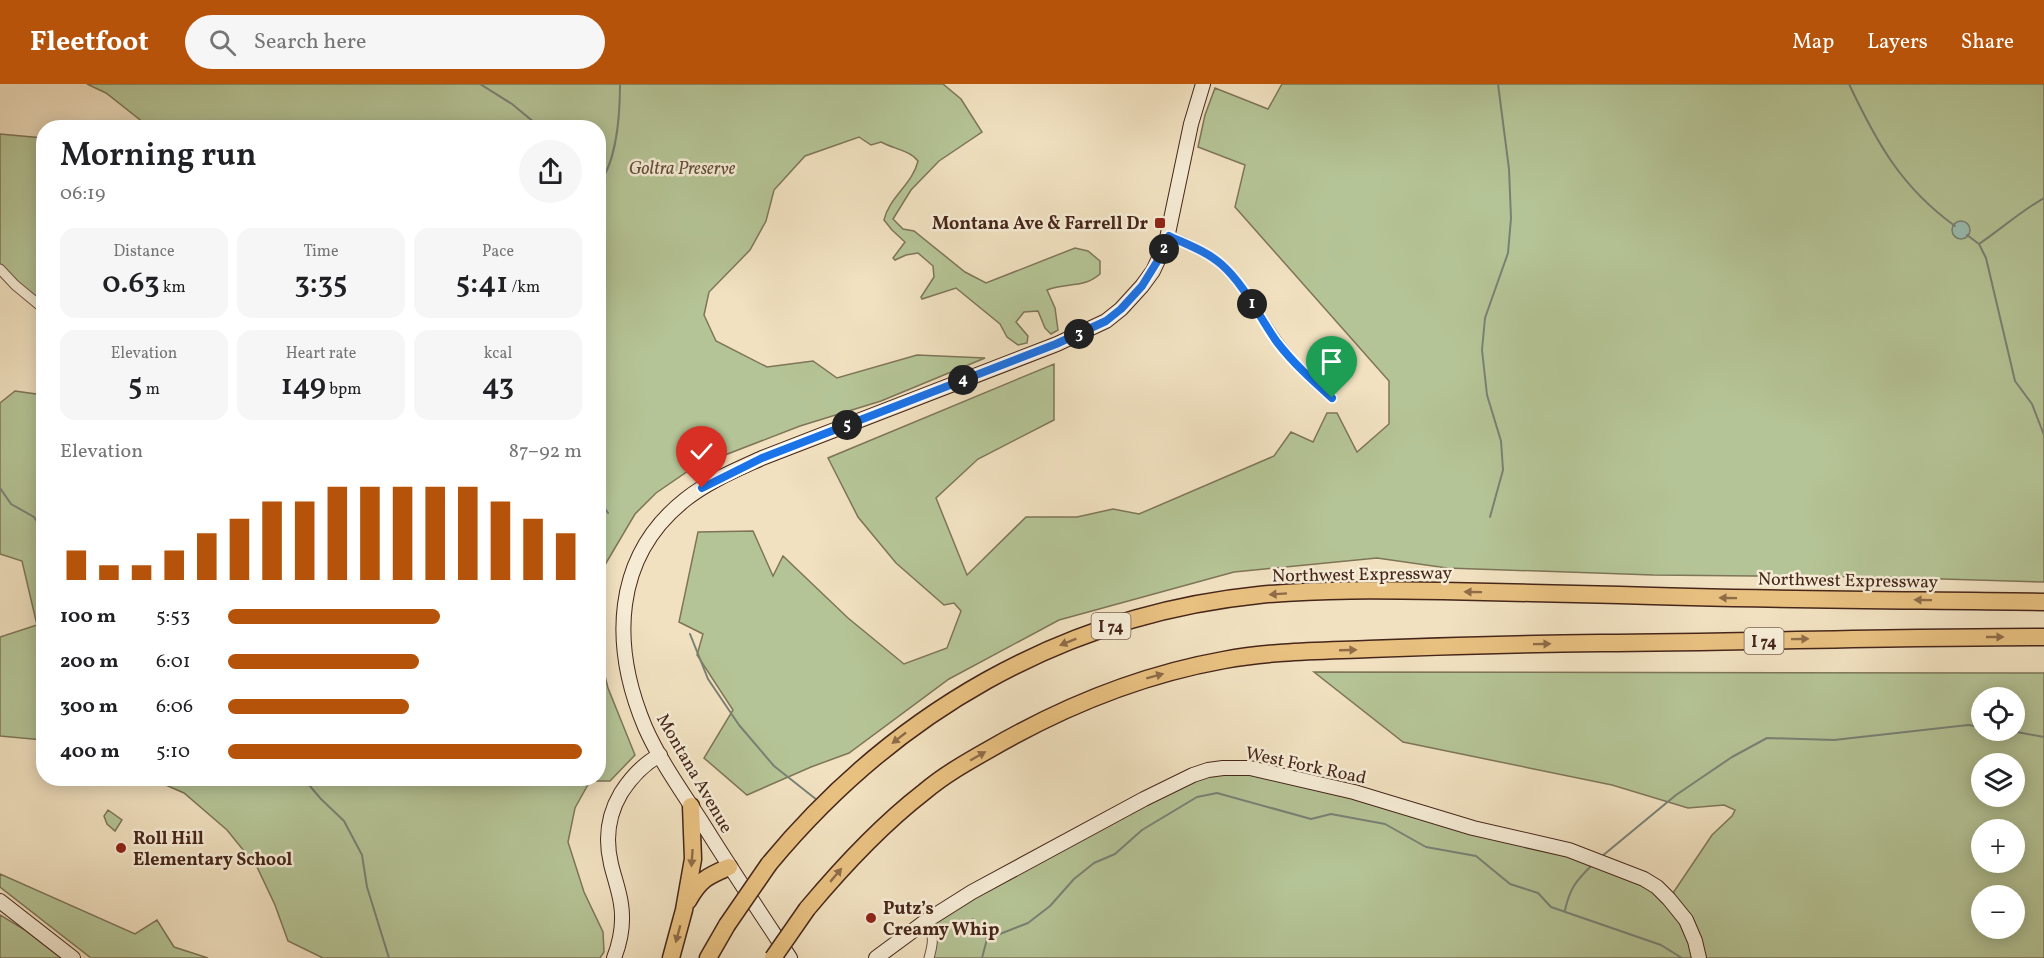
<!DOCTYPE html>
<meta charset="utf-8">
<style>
body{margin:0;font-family:Vollkorn,serif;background:#f6f6f6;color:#202124;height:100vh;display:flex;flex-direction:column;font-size:22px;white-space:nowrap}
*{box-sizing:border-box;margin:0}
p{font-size:20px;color:#757577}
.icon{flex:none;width:33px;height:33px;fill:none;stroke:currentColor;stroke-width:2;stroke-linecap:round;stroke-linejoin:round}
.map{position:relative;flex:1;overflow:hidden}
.side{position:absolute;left:36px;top:36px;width:570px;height:666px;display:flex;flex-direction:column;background:#fff;border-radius:24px;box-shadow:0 3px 15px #0003}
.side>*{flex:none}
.buttons{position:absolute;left:1971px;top:603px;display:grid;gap:12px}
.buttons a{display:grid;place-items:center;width:54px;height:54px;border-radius:50%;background:#fff;box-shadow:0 3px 15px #0003;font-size:30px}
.pin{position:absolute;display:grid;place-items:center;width:51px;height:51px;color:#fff;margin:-62px -26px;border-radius:50% 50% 50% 0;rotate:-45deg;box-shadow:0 0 6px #0007}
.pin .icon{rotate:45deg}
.km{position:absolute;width:30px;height:30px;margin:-15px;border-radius:50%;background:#222;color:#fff;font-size:16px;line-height:30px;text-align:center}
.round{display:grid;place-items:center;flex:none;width:63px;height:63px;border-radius:32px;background:#f6f6f6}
.headline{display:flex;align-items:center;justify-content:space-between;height:102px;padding:0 24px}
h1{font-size:33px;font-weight:600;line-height:45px}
.figures{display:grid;grid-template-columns:repeat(3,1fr);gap:9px;height:102px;padding:6px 24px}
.figures div{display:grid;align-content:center;border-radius:15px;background:#f6f6f6;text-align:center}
.figures b{font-size:30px;font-weight:600}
.figures small{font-size:16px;font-weight:400}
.figures p{font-size:16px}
.chart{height:168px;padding:12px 24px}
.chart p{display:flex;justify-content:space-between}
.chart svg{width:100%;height:108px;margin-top:6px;stroke:#b45309;stroke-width:6}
ul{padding:0 24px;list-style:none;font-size:20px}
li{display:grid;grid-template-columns:96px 72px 1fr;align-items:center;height:45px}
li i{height:15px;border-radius:8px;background:#b45309}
header{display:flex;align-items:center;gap:36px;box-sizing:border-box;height:84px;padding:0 30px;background:#b45309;color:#fff}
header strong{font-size:28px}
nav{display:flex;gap:33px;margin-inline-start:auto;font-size:21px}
.search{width:420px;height:54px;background:#f6f6f6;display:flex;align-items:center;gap:15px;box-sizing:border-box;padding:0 21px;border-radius:33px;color:#757577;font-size:22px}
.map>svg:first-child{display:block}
</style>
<header>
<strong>Fleetfoot</strong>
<div class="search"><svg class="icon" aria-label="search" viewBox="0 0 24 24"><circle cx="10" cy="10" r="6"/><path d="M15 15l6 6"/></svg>Search here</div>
<nav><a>Map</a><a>Layers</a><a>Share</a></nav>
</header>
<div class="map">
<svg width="2044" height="874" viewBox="0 0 2044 874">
<rect width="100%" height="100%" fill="#f1e1c0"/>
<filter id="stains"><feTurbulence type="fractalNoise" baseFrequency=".00333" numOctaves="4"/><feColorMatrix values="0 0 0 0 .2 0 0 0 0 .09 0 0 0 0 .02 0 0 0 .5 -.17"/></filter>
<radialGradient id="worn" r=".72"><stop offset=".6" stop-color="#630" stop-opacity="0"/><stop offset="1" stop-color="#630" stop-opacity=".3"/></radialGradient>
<path fill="#b5c496" stroke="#7e7558" stroke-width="1.5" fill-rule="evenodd" d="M 87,0 L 943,0 L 961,15 L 982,48 L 939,77 L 911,106 L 893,135 L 903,145 L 914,147 L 965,188 L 986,199 L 1075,164 L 1088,167 L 1100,177 L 1100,190 C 1083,205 1066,198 1047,206 L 1055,224 L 1058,246 L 1051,250 L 1045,244 L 1038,227 L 1024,228 L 1016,238 L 1028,252 L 1027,259 L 1018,261 L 1007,253 L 1000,240 L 956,204 L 922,215 L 921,213 L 934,193 L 933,182 L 918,169 L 906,171 L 895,176 L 893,174 L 905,158 L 892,146 L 884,136 C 889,113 913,100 918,77 C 910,66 893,65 881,58 L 871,61 L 859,53 L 805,72 L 774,106 L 766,137 L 750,166 L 709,208 L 704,231 L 716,257 L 767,283 L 813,277 L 837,294 L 917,271 L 985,274 L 881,317 L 800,342 L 694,383 L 656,409 L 635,430 L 599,491 L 598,44 L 134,43 L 144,39 L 106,9 Z
M 1282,0 L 2044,0 L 2044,498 L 1876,493 L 1653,491 L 1447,484 L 1377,474 L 1234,488 L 1059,536 L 949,595 L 849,669 L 811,683 L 747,711 L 704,674 L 733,626 L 697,571 L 703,550 L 679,538 L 698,448 L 753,447 L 773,492 L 783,472 L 848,534 L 904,580 L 947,564 L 961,527 L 954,519 L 944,521 L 896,479 L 858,433 L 828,374 L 1054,280 L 1054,336 L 978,375 L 936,414 L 967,491 L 1026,433 L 1077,433 L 1113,425 L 1139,430 L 1274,372 L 1291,348 L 1313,358 L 1327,329 L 1337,329 L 1357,368 L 1389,340 L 1389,297 L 1235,123 L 1245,81 L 1198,63 L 1205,31 L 1215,4 L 1268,25 Z
M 0,50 L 43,54 L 43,225 L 0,185 Z
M 15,307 L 43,311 L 43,656 L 0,652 L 0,553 L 37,541 L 22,477 L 0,470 L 0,319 Z
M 599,568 L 608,604 L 635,671 L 610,697 L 590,697 L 575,724 L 568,758 L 584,808 L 603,848 L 604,868 L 600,874 L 323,874 L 288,857 L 275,821 L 257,783 L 227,746 L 184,709 L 152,695 L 598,694 Z
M 1314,588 L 2044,589 L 2044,874 L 929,874 L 933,859 L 926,837 L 1144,715 L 1223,684 L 1569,766 L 1669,815 L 1712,751 L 1732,732 L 1735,726 L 1724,721 L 1688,724 L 1612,701 L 1403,658 ZM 1982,614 L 2014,614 L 2014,646 L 1982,646 ZM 1982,680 L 2014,680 L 2014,712 L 1982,712 ZM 1982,746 L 2014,746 L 2014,778 L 1982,778 ZM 1982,812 L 2014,812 L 2014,844 L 1982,844 Z
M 108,726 L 122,736 L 115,747 L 107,740 L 104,732 Z
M 0,790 L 135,850 L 157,836 L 174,863 L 208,874 L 91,874 L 0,803 Z
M 0,831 L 25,846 L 61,874 L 0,874 Z"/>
<path fill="#9bbeb2" stroke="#798175" stroke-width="1.5" d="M1952 146a9 9 0 1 1 18 0a9 9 0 1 1-18 0Z"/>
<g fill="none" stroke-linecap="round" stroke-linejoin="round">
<path stroke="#798175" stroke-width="2" d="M 480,0 L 512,20 L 541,44
M 1849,0 C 1877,59 1901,103 1955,142
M 598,101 C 617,78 620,29 620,0
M 1967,151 L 1979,160 L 1986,174 L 2015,297 L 2032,320 L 2044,351
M 1979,160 C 2001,145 2021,127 2044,114
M 0,404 L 11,420 L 34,433 L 44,448
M 598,414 L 608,429
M 1490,433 L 1503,386 L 1501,357 L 1487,311 L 1482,266 L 1485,234 L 1508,169 L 1511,134 L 1509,85 L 1498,0
M 690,550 L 708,595 L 739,641 L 774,682 L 817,716
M 2006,646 L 2044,653
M 303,694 L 321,715 L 344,737 L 362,771 L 367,803 L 389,874
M 1601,773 L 1676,711 L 1732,673 L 1767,654 L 1834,656 L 1968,641 L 1982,643
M 1565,826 C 1570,804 1576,797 1592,781
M 973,835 L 987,855
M 982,874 L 987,855 L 1028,839 L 1050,822 L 1074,795 L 1094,779 L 1115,770 L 1142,746 L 1197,713 L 1217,709 L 1311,735 L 1331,730 L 1385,740 L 1426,763 L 1476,772 L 1510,800 L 1538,809 L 1551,823 L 1661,861 L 1682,874"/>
<g stroke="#715544" stroke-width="11">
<path id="street" d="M 1169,151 C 1186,160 1206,167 1221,180 C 1245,201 1259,233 1278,258 C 1293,279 1312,297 1332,314
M 0,185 L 15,201 L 44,225
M 926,837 C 935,850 933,860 929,874"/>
</g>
<g stroke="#46261a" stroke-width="16">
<path id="secondary" d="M 0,817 L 73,874
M 614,874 C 621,856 624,839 621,820 C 619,806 614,793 611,780 C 605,755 608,731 621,709 C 632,692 643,680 660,671
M 790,874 C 761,830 731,785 703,740 C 683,709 660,677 645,643 C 611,562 612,473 686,415 C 709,397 736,386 762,374 L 1057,260 L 1106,237 L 1121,225 L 1142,202 L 1153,187 L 1166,159 L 1191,40 L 1203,0
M 876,874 L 926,837 L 972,808 L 1144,715 L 1193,691 L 1208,686 L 1223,684 L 1250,684 L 1354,708 L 1473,744 L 1569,766 L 1644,795 L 1657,803 L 1669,815 L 1686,836 L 1695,857 L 1699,874"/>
</g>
<g stroke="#46261a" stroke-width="19">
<path id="highway" d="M 769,780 C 894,629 1062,531 1259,511 C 1320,505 1381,506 1443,507 C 1502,508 1561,510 1620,511 C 1762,516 1903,516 2044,518
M 688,817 C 700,795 708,792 729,783
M 807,825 C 843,782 880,742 924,708 C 944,691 967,678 990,665 C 1064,622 1140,591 1224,576 C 1272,567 1321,567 1369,565 C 1446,562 1523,560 1601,559 C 1748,558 1896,553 2044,553
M 671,874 L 684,826 L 693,775 L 691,722
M 708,874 L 727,841"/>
</g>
<use href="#street" stroke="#f6ecd6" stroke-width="9"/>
<use href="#secondary" stroke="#f6ecd6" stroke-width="14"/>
<use href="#highway" stroke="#e8c080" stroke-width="16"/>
<g stroke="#46261a" stroke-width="19" stroke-linecap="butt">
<path id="highway-bridge" d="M 727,841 L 769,780
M 773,874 L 807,825"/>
</g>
<use href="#highway-bridge" stroke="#e8c080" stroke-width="16"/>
</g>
<defs><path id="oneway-solid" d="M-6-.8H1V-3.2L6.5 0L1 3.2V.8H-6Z" transform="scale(1.5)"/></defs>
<g fill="#8f6b48">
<use href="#oneway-solid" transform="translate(1473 508) rotate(-179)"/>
<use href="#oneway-solid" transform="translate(1278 510) rotate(176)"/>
<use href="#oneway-solid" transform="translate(1728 514) rotate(-179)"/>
<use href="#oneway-solid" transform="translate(1923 516) rotate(-179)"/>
<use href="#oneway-solid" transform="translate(1995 553)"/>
<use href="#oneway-solid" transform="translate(1800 555) rotate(-1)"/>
<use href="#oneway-solid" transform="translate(1068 558) rotate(158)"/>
<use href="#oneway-solid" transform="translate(1542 560) rotate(-1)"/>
<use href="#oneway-solid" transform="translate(1348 566) rotate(-2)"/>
<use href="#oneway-solid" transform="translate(1155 592) rotate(-15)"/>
<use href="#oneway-solid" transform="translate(899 654) rotate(142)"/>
<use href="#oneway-solid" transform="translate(978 672) rotate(-30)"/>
<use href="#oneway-solid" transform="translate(692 774) rotate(94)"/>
<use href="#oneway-solid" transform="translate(836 791) rotate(-50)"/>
<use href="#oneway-solid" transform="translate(678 850) rotate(105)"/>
</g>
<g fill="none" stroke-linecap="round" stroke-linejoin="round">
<g stroke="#fff" stroke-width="12">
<path id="route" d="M 702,404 L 762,374 L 1056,260 L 1106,237 L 1121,225 L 1142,202 L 1160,173 L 1169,152 C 1186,160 1206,167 1221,180 C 1245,201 1259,233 1277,258 C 1293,279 1313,297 1332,314"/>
</g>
<use href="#route" stroke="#1a73e8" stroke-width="8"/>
</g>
<g fill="#8f2418" stroke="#f6ecd6" stroke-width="2">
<rect x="1154" y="133" width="12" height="12" rx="3"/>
<circle cx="121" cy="764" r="6"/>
<circle cx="871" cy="834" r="6"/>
</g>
<g text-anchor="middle" stroke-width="5" stroke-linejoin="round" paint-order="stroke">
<g fill="#f6ecd6" stroke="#7b6152" stroke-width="1.5">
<rect x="1091.5" y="529" width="39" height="26" rx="4.5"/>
<rect x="1744.5" y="544" width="39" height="26" rx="4.5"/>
</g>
<g font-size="16" font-weight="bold" fill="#46261a">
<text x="1111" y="548">I 74</text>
<text x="1764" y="563">I 74</text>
</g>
<g font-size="18" font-style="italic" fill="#624e39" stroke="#f6ecd6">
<text x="682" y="90">Goltra Preserve</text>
</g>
<g font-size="18" font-weight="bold" fill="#46261a" stroke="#f6ecd6" text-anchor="start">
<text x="1148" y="145" text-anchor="end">Montana Ave &amp; Farrell Dr</text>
<text x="133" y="760">Roll Hill<tspan x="133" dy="21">Elementary School</tspan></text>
<text x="883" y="830">Putz’s<tspan x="883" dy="21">Creamy Whip</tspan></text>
</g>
<g font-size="18" fill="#46261a" stroke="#f6ecd6">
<text transform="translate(1362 490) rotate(-1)" y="6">Northwest Expressway</text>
<text transform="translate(1848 496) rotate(1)" y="6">Northwest Expressway</text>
<text transform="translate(1306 681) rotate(12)" y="6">West Fork Road</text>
<text transform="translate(695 689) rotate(60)" y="6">Montana Avenue</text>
</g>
</g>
<rect width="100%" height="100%" filter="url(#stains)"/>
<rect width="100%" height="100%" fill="url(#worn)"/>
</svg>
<div class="buttons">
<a><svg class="icon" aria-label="locate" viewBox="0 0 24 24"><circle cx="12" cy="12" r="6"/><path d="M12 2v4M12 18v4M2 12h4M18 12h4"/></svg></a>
<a><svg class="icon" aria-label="layers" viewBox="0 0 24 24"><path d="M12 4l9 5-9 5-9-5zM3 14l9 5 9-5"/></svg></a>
<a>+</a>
<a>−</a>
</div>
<div class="pin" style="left:1332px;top:314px;background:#1e9e55"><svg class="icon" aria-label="arrive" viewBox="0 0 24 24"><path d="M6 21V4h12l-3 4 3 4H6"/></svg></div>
<div class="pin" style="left:702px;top:404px;background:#d93025"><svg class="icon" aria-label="check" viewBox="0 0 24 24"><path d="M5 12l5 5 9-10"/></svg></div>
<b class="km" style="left:1252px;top:220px">1</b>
<b class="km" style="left:1164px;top:165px">2</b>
<b class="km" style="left:1079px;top:250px">3</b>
<b class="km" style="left:963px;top:296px">4</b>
<b class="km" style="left:847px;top:341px">5</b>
<section class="side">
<div class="headline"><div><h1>Morning run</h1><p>06:19</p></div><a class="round"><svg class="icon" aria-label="share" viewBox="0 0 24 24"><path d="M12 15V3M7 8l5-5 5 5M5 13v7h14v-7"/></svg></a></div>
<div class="figures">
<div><p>Distance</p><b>0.63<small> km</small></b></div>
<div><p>Time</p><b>3:35</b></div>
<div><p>Pace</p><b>5:41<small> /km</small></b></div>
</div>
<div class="figures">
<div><p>Elevation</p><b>5<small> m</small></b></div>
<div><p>Heart rate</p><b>149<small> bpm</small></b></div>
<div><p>kcal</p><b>43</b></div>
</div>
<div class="chart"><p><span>Elevation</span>87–92 m</p>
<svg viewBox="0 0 160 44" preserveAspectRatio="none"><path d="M5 44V32M15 44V38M25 44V38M35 44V32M45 44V25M55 44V19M65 44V12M75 44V12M85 44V6M95 44V6M105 44V6M115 44V6M125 44V6M135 44V12M145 44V19M155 44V25"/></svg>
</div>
<ul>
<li><b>100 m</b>5:53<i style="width:60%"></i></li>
<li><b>200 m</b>6:01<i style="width:54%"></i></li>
<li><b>300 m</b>6:06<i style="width:51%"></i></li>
<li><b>400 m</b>5:10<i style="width:100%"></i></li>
</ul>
</section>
</div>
